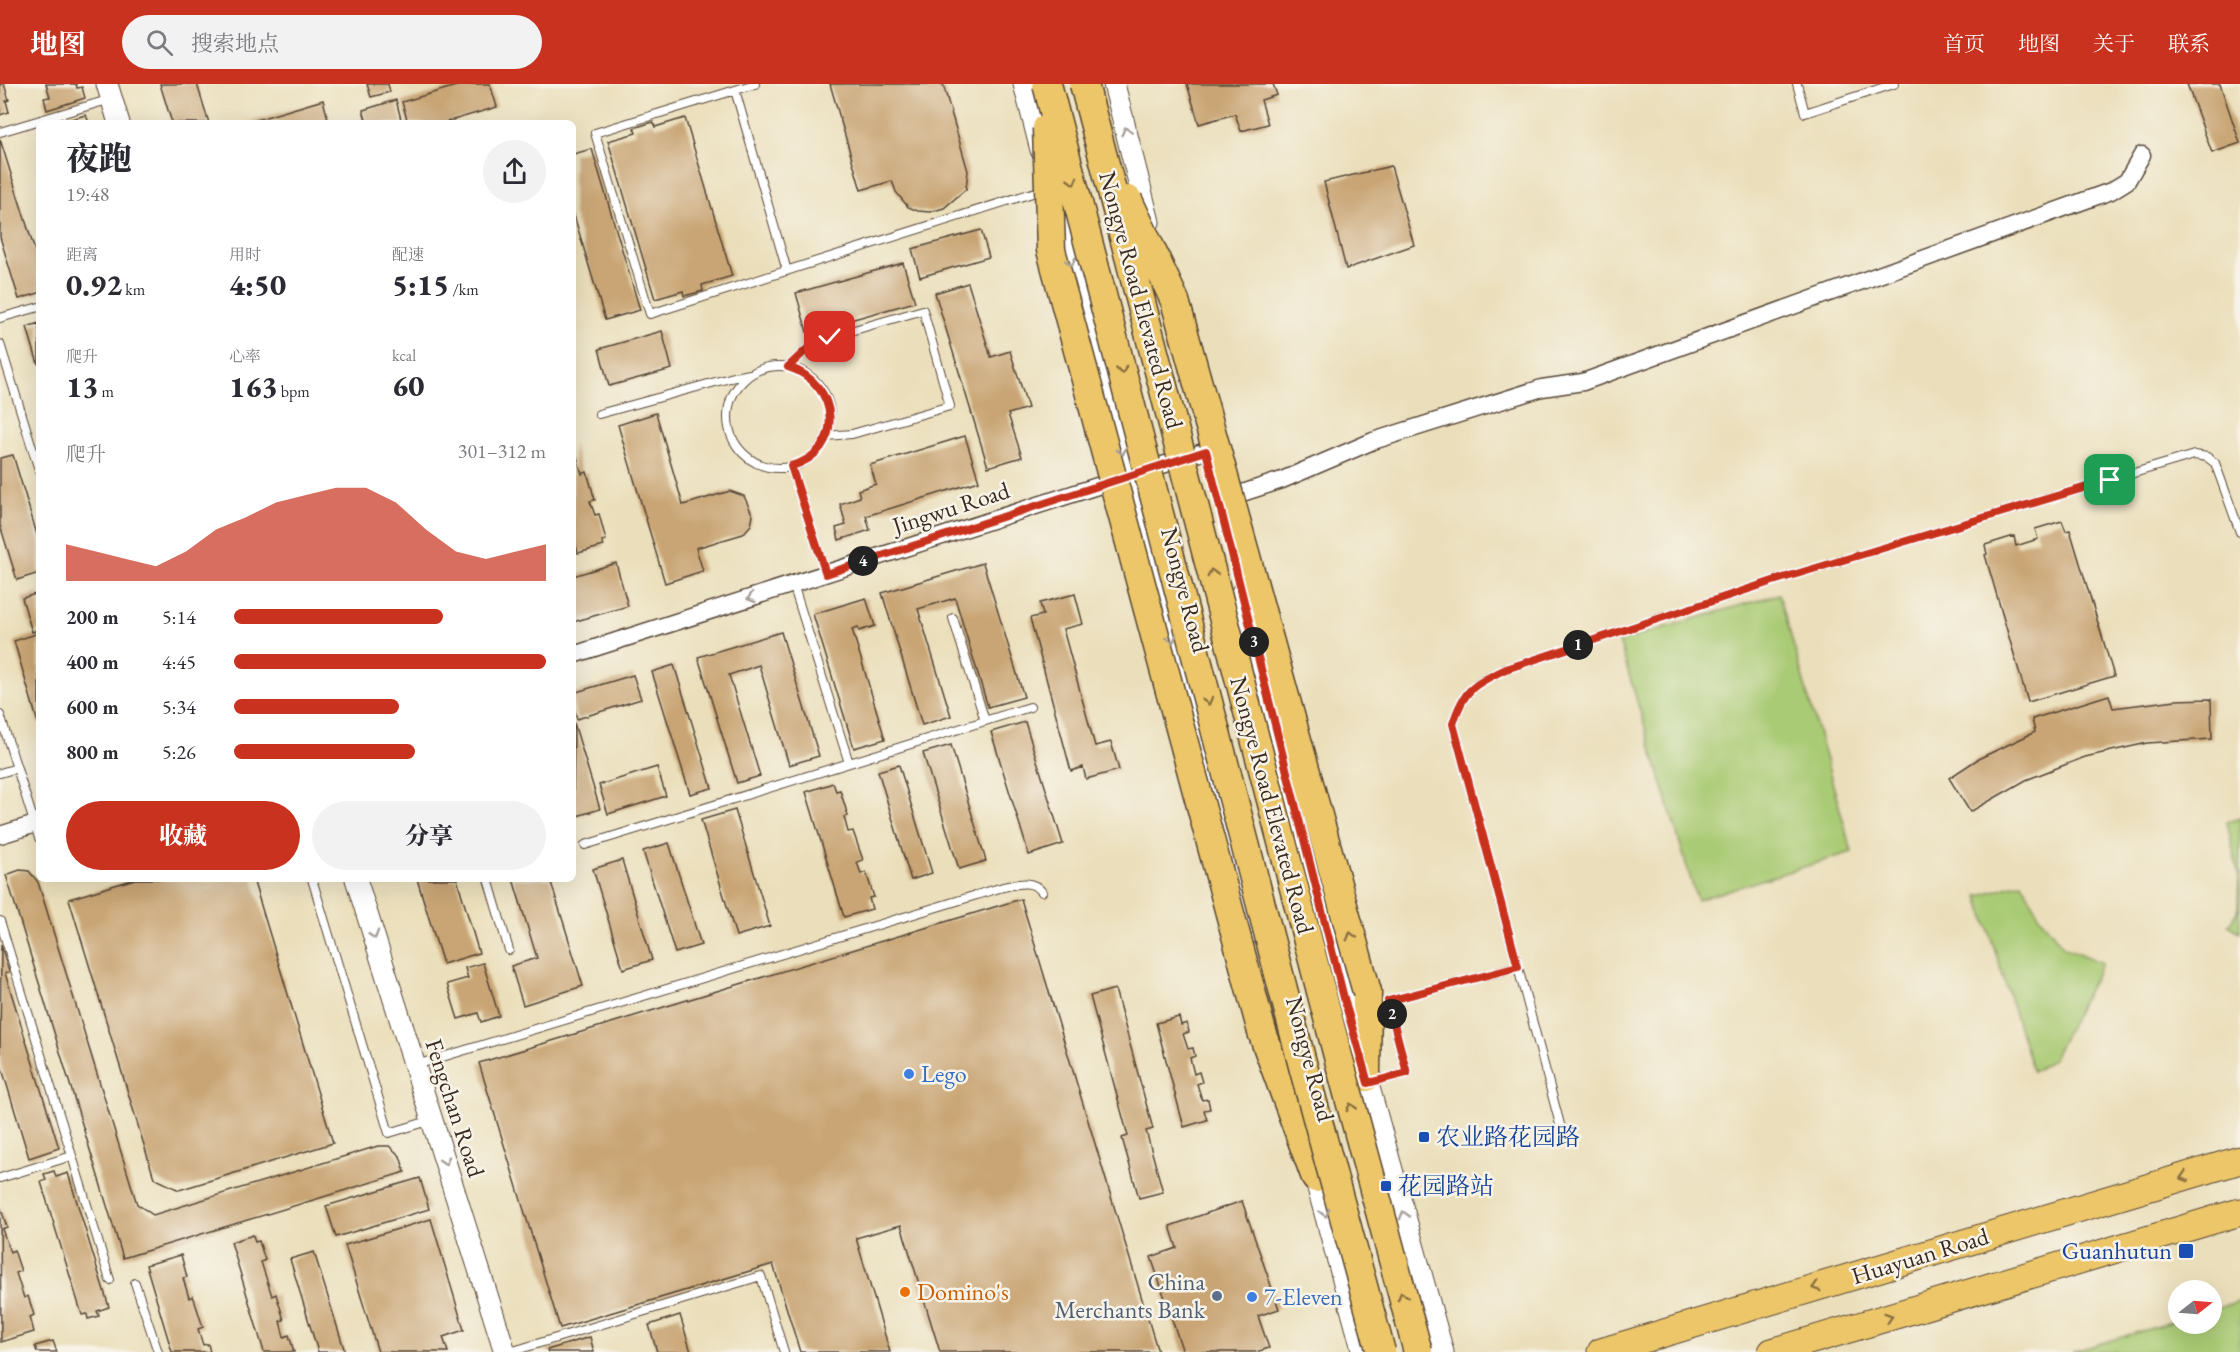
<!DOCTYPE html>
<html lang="zh">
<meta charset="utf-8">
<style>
body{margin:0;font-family:"EB Garamond","Noto Serif SC",serif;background:#f2f2f3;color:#2b2b33;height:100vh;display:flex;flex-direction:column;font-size:22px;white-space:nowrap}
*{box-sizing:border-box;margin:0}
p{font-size:20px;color:#7c7c81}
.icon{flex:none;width:33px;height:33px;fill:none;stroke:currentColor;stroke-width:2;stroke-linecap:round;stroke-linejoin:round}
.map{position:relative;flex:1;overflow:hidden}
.details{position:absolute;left:36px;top:36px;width:540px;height:762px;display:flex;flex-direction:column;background:#fff;border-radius:9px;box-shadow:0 6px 24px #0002}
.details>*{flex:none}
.needle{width:39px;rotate:73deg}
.buttons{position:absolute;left:2168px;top:1196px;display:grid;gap:12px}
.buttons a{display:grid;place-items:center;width:54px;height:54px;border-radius:50%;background:#fff;box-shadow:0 6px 24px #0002;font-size:30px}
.pin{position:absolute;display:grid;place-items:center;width:51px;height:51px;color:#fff;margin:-26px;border-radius:12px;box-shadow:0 3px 9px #0006}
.km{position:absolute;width:30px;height:30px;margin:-15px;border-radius:50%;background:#222;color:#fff;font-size:16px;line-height:30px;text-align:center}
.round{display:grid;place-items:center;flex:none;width:63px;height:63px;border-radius:32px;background:#f2f2f3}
.overview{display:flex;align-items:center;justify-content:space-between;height:102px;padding:0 30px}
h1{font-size:33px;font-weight:800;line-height:45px}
.stats{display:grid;grid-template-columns:repeat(3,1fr);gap:9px;height:102px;padding:6px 30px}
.stats div{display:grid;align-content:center}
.stats b{font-size:30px;font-weight:800}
.stats small{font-size:16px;font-weight:400}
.stats p{font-size:16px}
.chart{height:168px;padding:12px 30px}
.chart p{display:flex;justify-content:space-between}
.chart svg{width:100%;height:108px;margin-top:6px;fill:#c8321e;opacity:.7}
.primary-button{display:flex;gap:12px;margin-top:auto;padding:12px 30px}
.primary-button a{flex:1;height:69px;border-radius:36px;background:#c8321e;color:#fff;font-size:24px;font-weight:800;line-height:69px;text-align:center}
.primary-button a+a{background:#f2f2f3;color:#2b2b33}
ul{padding:0 30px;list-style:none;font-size:20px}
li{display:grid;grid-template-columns:96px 72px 1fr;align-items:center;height:45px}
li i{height:15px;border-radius:8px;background:#c8321e}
header{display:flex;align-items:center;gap:36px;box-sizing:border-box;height:84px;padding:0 30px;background:#c8321e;color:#fff}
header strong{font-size:28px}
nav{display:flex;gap:33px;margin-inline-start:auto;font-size:21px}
.search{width:420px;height:54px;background:#f2f2f3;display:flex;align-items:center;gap:15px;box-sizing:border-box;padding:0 21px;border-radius:33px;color:#7c7c81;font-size:22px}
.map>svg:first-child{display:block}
</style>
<header>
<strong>地图</strong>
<div class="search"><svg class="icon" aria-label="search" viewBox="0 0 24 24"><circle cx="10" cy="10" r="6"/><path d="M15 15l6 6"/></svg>搜索地点</div>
<nav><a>首页</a><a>地图</a><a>关于</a><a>联系</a></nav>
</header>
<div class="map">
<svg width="2240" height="1268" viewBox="0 0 2240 1268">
<rect width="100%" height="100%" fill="#f7f3e8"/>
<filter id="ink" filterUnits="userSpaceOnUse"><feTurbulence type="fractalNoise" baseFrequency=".0167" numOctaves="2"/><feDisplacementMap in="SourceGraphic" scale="12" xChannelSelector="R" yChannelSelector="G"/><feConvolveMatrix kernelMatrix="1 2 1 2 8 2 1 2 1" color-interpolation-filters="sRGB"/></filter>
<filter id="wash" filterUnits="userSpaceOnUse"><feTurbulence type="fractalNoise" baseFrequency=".008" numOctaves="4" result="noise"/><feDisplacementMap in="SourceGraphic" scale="24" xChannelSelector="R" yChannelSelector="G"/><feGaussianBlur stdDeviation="1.35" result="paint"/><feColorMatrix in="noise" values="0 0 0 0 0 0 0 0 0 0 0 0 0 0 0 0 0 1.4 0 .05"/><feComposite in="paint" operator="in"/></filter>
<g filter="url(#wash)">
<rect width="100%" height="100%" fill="#ebdfbb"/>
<path fill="#aacb74" stroke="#727a49" stroke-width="1.5" d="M 1779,510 L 1852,768 L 1697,816 L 1619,557 Z
M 2240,734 L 2240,848 L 2228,841 L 2238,828 L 2239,794 L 2227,738 Z
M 2022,798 L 2040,833 L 2063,863 L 2102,879 L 2052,976 L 2033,988 L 1978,812 Z
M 2240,1217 L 2240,1268 L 2072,1268 L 2178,1236 L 2178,1239 L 2211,1239 L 2211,1226 Z"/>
<g id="blocks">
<path fill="#c9a575" d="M 0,0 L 4,0 L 9,16 L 6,17 L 9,28 L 0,31 Z
M 46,0 L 76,0 L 77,4 L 82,3 L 85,14 L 47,26 L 44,14 L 50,13 Z
M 160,0 L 197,0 L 209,39 L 172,39 Z
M 367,0 L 388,0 L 390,8 L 371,13 Z
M 463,0 L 490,0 L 497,23 L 443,39 L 408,39 L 402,18 Z
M 830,0 L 943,0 L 968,87 L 966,105 L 944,124 L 930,128 L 918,127 L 908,123 L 896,108 L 892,97 L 861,106 Z
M 1187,0 L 1273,0 L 1277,11 L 1261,16 L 1268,40 L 1241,47 L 1235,30 L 1199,40 Z
M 2187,0 L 2220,0 L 2240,59 L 2212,69 Z
M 323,16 L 329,39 L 249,39 L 249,38 Z
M 396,16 L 402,39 L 367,39 L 363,26 Z
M 86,31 L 89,39 L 60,39 L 60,38 Z
M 685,34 L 732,192 L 702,201 L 703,207 L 684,212 L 683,207 L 655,215 L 608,57 L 636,49 L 634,44 L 653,38 L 655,43 Z
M 0,55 L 39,180 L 39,209 L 19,215 L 0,153 Z
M 592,65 L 640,226 L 605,236 L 573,128 L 573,70 Z
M 1391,82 L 1414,161 L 1346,185 L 1324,98 Z
M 981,146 L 989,173 L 920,193 L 912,165 Z
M 903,179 L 915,218 L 807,248 L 796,209 Z
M 968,199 L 991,273 L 1010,267 L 1028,324 L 1008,330 L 1022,373 L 988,383 L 935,209 Z
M 39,239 L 39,280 L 38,280 L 27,243 Z
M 662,247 L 672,285 L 609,302 L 599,265 Z
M 656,329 L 683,421 L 730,407 L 744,412 L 753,432 L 751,441 L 743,450 L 696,464 L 703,487 L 665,499 L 618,341 Z
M 965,352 L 979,397 L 866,432 L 870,446 L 839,456 L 836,444 L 846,441 L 840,420 L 860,413 L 858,406 L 876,400 L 870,381 Z
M 573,360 L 582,390 L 587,388 L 595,416 L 590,417 L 595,431 L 599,430 L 606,456 L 602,457 L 604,462 L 578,469 L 573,452 Z
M 13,371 L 39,457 L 39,489 L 17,496 L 0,441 L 0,374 Z
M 2062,437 L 2066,447 L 2070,446 L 2114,592 L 2028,618 L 1985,471 L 1987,470 L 1985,461 L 2014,452 L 2016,462 L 2038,455 L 2035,445 Z
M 616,479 L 628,522 L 573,538 L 573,492 Z
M 983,479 L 1024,613 L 988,623 L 955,514 L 918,525 L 951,632 L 922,641 L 882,509 Z
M 39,509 L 39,546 L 32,548 L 22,514 Z
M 1075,510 L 1083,540 L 1063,545 L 1095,662 L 1111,658 L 1119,686 L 1086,695 L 1083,683 L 1071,687 L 1030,534 L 1043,531 L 1040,519 Z
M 866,514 L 875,542 L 859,547 L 858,543 L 852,545 L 885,655 L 854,664 L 813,530 Z
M 781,548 L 819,672 L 789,681 L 759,581 L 729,591 L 760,692 L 737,699 L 698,573 Z
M 39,549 L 39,639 L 38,639 L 14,557 Z
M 674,581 L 712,704 L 690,710 L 652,588 Z
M 633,591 L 641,615 L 577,635 L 573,620 L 573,609 Z
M 2109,611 L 2113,624 L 2176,616 L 2211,615 L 2212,655 L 2147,659 L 2085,673 L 2026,696 L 1970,728 L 1949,694 L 1978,675 L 2035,648 L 2032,635 Z
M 1025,638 L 1063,760 L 1029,771 L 991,648 Z
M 574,639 L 600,725 L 577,732 L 573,721 Z
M 951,661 L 986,777 L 959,785 L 923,669 Z
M 899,681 L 932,789 L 911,796 L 878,687 Z
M 657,683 L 666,712 L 608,730 L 599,701 Z
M 833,699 L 836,707 L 840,706 L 848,732 L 844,733 L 848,748 L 853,747 L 863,776 L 857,778 L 861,790 L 866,788 L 874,813 L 869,814 L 872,825 L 844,833 L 806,708 Z
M 735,726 L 770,842 L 736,852 L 701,736 Z
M 669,759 L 701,861 L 675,869 L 643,767 Z
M 622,776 L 652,876 L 623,885 L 593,785 Z
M 20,786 L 29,787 L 38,798 L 137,1120 L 153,1131 L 378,1062 L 389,1062 L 400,1072 L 405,1088 L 123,1174 L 6,791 Z
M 135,795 L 253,795 L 333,1059 L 179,1106 L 154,1094 L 69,815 Z
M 417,795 L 457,795 L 479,869 L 443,880 Z
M 513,795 L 550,795 L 583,902 L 523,921 L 511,882 L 537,874 Z
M 1021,815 L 1158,1268 L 940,1268 L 901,1141 L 856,1154 L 890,1268 L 800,1268 L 773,1180 L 560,1244 L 479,979 Z
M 1,861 L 9,888 L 5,889 L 59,1064 L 29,1074 L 0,978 Z
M 483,879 L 499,932 L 481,938 L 478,929 L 458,935 L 447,900 L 468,894 L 465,884 Z
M 1115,905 L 1153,1045 L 1146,1047 L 1163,1108 L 1139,1114 L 1122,1054 L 1128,1052 L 1090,912 Z
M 1179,933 L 1181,941 L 1187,939 L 1189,948 L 1183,950 L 1188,965 L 1193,964 L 1195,972 L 1190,974 L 1194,990 L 1199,988 L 1202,998 L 1197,1000 L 1202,1016 L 1208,1015 L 1210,1025 L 1204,1026 L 1207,1036 L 1184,1043 L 1156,939 Z
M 54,1087 L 56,1093 L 68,1089 L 109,1223 L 97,1227 L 99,1232 L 88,1235 L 87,1230 L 82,1231 L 41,1098 L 46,1096 L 44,1090 Z
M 420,1094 L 429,1125 L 336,1153 L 326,1122 Z
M 1242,1117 L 1279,1225 L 1258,1232 L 1269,1264 L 1256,1268 L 1183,1268 L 1151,1173 L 1177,1164 L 1170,1142 Z
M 0,1122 L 7,1143 L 2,1145 L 10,1168 L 14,1166 L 21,1187 L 16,1189 L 24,1214 L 28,1212 L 34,1231 L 30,1233 L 34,1248 L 1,1258 Z
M 431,1135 L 464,1246 L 443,1253 L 448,1268 L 378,1268 L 345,1161 Z
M 253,1151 L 255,1158 L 259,1157 L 265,1176 L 261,1178 L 272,1212 L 276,1210 L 284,1236 L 280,1237 L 284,1253 L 289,1251 L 294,1268 L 264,1268 L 231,1158 Z
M 314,1168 L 345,1268 L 318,1268 L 290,1175 Z
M 181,1171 L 187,1193 L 183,1194 L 189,1214 L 193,1212 L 203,1243 L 198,1245 L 203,1261 L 208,1260 L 210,1268 L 172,1268 L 146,1181 Z
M 680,1231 L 691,1268 L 657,1268 L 649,1241 Z
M 590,1253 L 594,1268 L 548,1268 L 547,1266 Z
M 53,1257 L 57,1268 L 37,1268 L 35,1262 Z"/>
</g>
</g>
<g filter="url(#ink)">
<use href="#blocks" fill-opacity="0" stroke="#554536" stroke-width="1.5"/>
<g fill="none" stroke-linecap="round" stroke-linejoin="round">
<g stroke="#554536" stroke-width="10">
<path id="service" d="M 755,0 L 595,49 L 650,230 L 1045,105
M 1797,0 L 1805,29 L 1894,0
M 735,6 L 787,187
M 0,48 L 111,15
M 0,234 L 39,223
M 0,260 L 39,386
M728 333a51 51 0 1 1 102 0a51 51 0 1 1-102 0Z
M 788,283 L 806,266 L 830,253 L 923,226 L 950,322 L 852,350 L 826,352
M 599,330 L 730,294 L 750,290
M 791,382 L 826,490
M 793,500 L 849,679
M 953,534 L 985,637
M 0,631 L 39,754
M 0,689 L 17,684
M 585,761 L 1030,623
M 312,795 L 389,1049 L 432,1036
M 488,795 L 509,866
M 0,837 L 110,1196
M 416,981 L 1003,803 C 1018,800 1032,795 1042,808
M 1369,999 L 1407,989 L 1388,917 L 1518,883
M 1562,1048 L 1453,640 C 1463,606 1474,600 1506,585 L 1773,497 L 2194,371 L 2207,373 L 2215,379 L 2240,448
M 0,1094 L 72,1072
M 135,1199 L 158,1268
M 510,1268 L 761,1192 L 784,1268"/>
</g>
<g stroke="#554536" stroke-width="19">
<path id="minor" d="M 1230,413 L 1282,396 L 1373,357 L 1542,304 L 1583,298 L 2111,107 L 2127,97 L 2142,71
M 573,571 L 1206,367
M 0,751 L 39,739"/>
</g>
<g stroke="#554536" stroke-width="23">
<path id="tertiary" d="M 107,0 L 119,39
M 1024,0 L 1041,66
M 1114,0 L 1149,138
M 1058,128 L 1250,849
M 1242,509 L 1345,918 L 1443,1268
M 356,795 L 505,1268
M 1312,1082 L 1363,1268"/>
</g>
<g stroke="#554536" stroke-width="29">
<path id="primary" d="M 1601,1268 L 2240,1076
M 1772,1268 L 2240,1128"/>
</g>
<g stroke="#554536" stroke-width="31">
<path id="trunk" d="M 1262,948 L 1316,1094
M 1366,993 L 1367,908"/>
</g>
<use href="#service" stroke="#fff" stroke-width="8"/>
<use href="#minor" stroke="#fff" stroke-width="16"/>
<use href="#tertiary" stroke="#fff" stroke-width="21"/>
<use href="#primary" stroke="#ecc669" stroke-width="27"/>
<use href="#trunk" stroke="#ecc669" stroke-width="28"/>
<g stroke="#554536" stroke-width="31" stroke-linecap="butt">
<path id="trunk-bridge" d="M 1047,0 L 1304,986 L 1381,1268
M 1084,0 L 1339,976 L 1418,1268
M 1047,44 L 1051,166 L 1262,948
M 1128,116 L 1175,217 L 1367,908"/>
</g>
<use href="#trunk-bridge" stroke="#ecc669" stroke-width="28"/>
</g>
<defs><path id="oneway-chevron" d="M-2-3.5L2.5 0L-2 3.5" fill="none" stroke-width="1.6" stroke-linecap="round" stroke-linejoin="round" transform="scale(1.5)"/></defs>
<g stroke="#a79f9a">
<use href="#oneway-chevron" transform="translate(1126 47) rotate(-104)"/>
<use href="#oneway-chevron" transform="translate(1071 178) rotate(75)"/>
<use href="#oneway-chevron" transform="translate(1122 367) rotate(75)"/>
<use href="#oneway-chevron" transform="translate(751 514) rotate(162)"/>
<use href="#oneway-chevron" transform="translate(1172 555) rotate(75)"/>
<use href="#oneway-chevron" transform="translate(374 851) rotate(73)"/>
<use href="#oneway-chevron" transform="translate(445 1077) rotate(72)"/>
<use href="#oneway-chevron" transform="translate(1325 1129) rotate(75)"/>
<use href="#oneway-chevron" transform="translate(1404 1131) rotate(-106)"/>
</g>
<g stroke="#8b7040">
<use href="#oneway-chevron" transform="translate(1073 97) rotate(75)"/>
<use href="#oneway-chevron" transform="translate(1122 286) rotate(75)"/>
<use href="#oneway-chevron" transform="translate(1212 489) rotate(-105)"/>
<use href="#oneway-chevron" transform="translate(1208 617) rotate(75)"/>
<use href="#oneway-chevron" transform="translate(1351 852) rotate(-106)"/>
<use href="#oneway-chevron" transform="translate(1351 1023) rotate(-105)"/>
<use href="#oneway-chevron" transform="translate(2184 1093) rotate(163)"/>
<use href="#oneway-chevron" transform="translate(1816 1203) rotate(163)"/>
<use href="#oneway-chevron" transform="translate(1402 1212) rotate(-105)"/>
<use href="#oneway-chevron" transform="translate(1889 1233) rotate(-17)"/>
</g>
</g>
<g fill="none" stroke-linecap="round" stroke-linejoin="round" filter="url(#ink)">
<g stroke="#fff" stroke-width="12">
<path id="route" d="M 830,253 L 806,266 L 788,283 C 840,299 846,368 791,382 L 826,490 L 1206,367 L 1345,918 L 1368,999 L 1407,989 L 1388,917 L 1518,883 L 1453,640 C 1463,606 1474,600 1506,585 L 1773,497 L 2110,396"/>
</g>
<use href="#route" stroke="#c8321e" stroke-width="8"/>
</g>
<g fill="#3f7fe0" stroke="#f7f3e8" stroke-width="2">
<circle cx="909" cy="990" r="6"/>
<circle cx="1252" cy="1213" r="6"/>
</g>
<g fill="#1a4fb4" stroke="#f7f3e8" stroke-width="2">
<rect x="1418" y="1047" width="12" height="12" rx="3"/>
<rect x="1380" y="1096" width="12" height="12" rx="3"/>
<rect x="2178" y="1159" width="16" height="16" rx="3"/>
</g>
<circle fill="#e8710a" stroke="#f7f3e8" stroke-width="2" cx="905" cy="1208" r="6"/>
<circle fill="#5c6f8a" stroke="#f7f3e8" stroke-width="2" cx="1217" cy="1212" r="6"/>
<g text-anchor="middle" stroke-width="5" stroke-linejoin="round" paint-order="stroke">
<g font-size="24" fill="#3b2a1e" stroke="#f7f3e8">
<text transform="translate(1141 216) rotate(75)" y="8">Nongye Road Elevated Road</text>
<text transform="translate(951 424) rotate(-18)" y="8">Jingwu Road</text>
<text transform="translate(1185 506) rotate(75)" y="8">Nongye Road</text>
<text transform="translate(1272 721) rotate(75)" y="8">Nongye Road Elevated Road</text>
<text transform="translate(1310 975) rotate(75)" y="8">Nongye Road</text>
<text transform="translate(455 1024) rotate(72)" y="8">Fengchan Road</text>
<text transform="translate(1920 1172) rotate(-17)" y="8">Huayuan Road</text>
</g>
<g font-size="24" fill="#366cbe" stroke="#f7f3e8" text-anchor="start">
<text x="921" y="998">Lego</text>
<text x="1264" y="1221">7-Eleven</text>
</g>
<g font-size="24" fill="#164399" stroke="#f7f3e8" text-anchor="start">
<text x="1436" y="1061">农业路花园路</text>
<text x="1398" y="1110">花园路站</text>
<text x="2172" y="1175" text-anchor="end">Guanhutun</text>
</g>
<g font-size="24" fill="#4e5e75" stroke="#f7f3e8" text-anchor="end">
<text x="1205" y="1206">China<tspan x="1205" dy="28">Merchants Bank</tspan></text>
</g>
<g font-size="24" fill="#c56008" stroke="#f7f3e8" text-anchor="start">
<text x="917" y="1216">Domino's</text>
</g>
</g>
</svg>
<div class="buttons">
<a><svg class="needle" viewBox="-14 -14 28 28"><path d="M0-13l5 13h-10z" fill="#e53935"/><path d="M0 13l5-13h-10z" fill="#7c7c81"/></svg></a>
</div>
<div class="pin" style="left:2110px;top:396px;background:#1e9e55"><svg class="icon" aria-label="arrive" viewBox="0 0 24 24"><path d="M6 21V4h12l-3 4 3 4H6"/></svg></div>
<div class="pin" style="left:830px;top:253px;background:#d93025"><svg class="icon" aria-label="check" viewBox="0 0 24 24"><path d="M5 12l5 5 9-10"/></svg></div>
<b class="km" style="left:1578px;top:561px">1</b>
<b class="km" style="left:1392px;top:930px">2</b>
<b class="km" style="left:1254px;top:558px">3</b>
<b class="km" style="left:863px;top:477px">4</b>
<section class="details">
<div class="overview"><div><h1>夜跑</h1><p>19:48</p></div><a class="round"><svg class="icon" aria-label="share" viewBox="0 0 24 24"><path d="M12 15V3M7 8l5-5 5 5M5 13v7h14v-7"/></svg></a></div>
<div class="stats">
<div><p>距离</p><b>0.92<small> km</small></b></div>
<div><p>用时</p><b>4:50</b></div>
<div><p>配速</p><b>5:15<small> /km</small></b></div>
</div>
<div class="stats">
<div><p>爬升</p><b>13<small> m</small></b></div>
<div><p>心率</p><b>163<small> bpm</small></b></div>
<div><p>kcal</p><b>60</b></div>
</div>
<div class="chart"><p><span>爬升</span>301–312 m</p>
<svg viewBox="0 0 160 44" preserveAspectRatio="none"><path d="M0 44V29L10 32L20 35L30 38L40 32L50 23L60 18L70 12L80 9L90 6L100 6L110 12L120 23L130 32L140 35L150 32L160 29V44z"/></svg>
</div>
<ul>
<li><b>200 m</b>5:14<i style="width:67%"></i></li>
<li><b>400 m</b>4:45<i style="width:100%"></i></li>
<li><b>600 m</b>5:34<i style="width:53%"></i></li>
<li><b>800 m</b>5:26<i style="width:58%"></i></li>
</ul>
<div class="primary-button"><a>收藏</a><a>分享</a></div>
</section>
</div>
